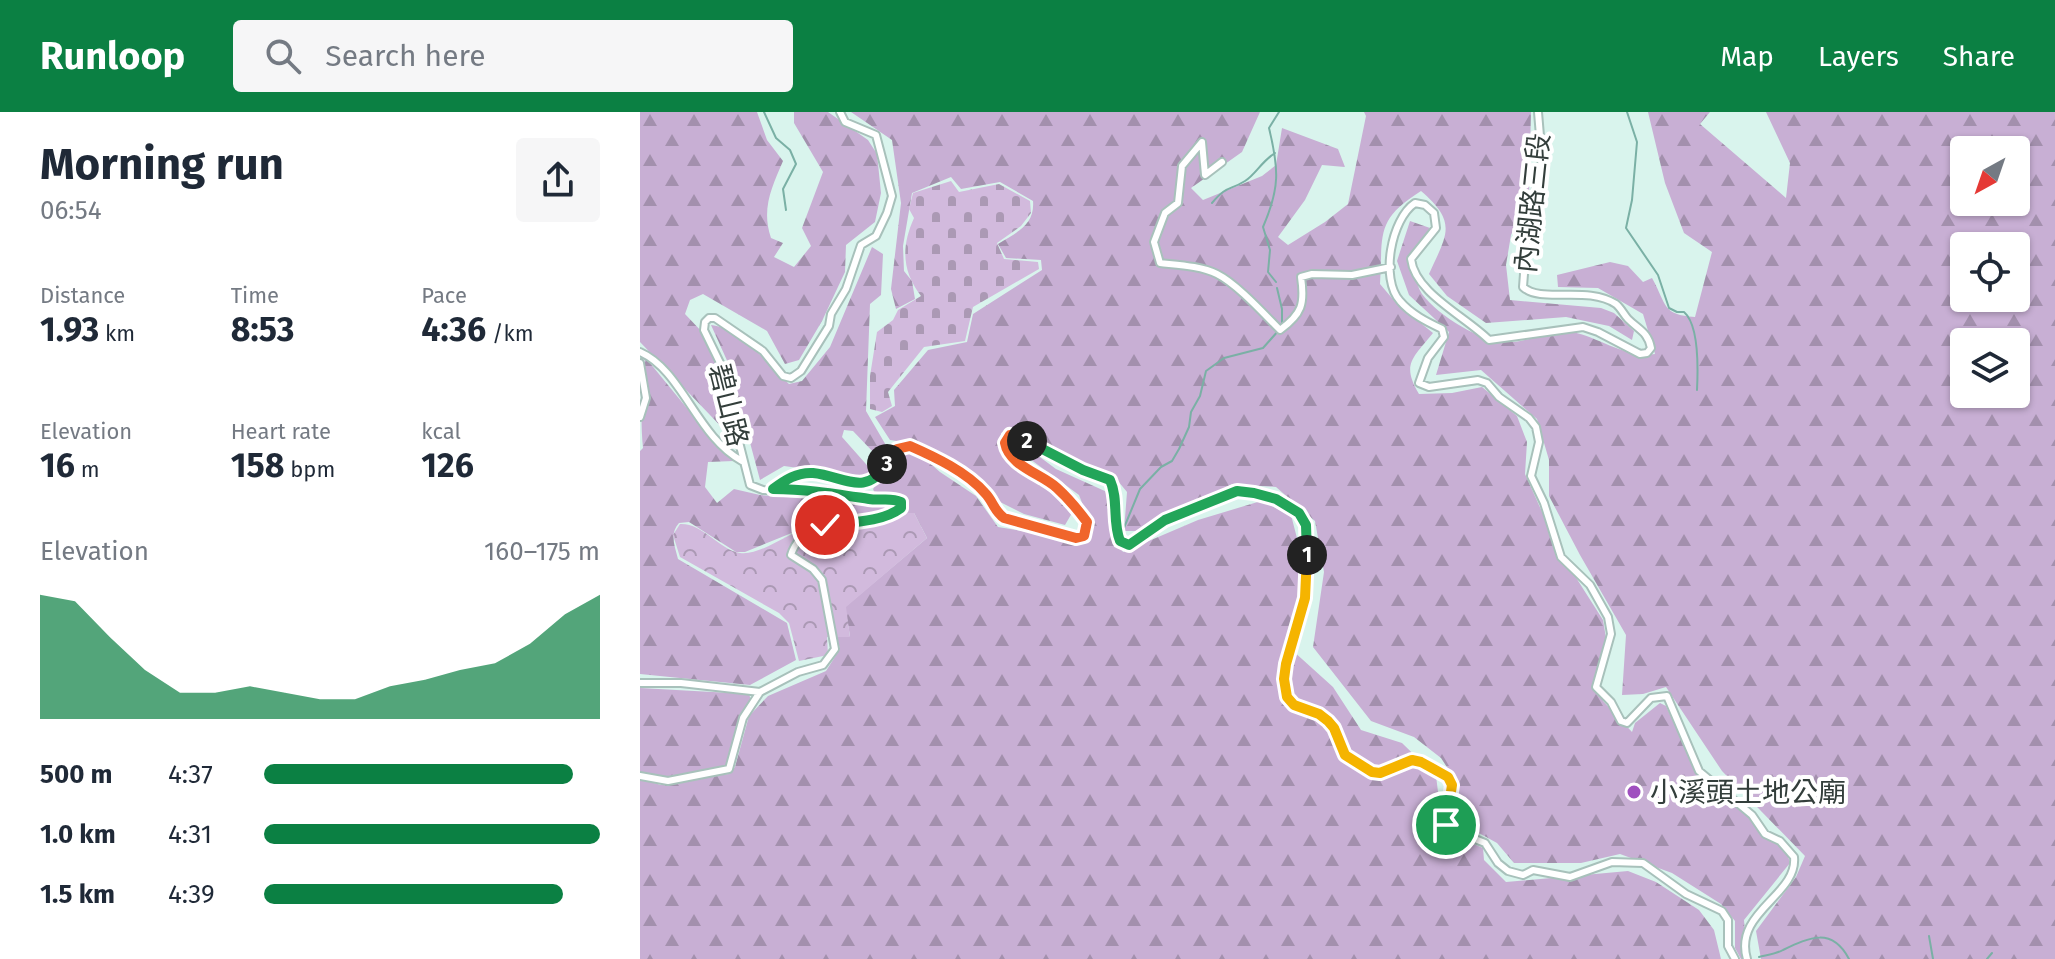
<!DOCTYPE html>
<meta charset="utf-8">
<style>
body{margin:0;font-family:"Fira Sans","Noto Sans TC",sans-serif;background:#f6f6f7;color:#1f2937;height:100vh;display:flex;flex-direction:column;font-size:30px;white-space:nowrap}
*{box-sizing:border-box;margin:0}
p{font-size:26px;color:#747a83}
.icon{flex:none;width:44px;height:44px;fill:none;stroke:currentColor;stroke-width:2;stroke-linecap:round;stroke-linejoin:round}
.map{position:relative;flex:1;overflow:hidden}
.sheet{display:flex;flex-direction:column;background:#fff;width:640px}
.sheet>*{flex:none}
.needle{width:52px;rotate:220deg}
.controls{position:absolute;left:1310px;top:24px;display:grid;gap:16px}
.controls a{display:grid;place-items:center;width:80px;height:80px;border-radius:8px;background:#fff;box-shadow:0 2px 6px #0004;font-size:40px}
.pin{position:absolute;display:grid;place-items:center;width:68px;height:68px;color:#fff;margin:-34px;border:4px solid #fff;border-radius:50%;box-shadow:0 2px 8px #0007}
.km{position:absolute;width:40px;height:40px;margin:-20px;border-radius:50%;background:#222;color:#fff;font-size:22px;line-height:40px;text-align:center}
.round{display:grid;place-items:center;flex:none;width:84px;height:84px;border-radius:8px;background:#f6f6f7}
.summary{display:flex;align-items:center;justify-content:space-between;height:136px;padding:0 40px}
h1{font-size:44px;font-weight:700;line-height:60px}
.figures{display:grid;grid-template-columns:repeat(3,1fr);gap:12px;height:136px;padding:8px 40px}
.figures div{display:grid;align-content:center}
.figures b{font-size:34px;font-weight:700}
.figures small{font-size:22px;font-weight:400}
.figures p{font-size:22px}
.chart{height:224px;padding:16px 40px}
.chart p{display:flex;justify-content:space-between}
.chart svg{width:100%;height:144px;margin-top:8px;fill:#0b8043;opacity:.7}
ul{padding:0 40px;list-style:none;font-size:26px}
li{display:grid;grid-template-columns:128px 96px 1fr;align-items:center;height:60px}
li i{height:20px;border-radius:10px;background:#0b8043}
header{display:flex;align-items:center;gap:48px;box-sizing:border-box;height:112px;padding:0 40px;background:#0b8043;color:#fff}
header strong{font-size:38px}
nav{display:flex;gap:44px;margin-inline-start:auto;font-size:28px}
.search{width:560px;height:72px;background:#f6f6f7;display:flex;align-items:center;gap:20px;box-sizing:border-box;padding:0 28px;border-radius:8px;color:#747a83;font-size:30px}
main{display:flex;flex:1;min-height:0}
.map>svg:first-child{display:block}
</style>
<header>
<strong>Runloop</strong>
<div class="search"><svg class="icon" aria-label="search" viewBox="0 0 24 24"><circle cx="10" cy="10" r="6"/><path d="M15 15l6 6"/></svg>Search here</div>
<nav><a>Map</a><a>Layers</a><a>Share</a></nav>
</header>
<main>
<section class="sheet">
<div class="summary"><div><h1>Morning run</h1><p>06:54</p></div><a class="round"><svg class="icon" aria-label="share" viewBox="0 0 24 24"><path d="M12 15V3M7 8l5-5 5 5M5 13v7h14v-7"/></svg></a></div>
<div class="figures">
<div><p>Distance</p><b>1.93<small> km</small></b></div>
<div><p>Time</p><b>8:53</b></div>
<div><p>Pace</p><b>4:36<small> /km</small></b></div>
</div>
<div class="figures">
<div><p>Elevation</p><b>16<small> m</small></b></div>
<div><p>Heart rate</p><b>158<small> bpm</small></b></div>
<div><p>kcal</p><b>126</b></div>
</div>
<div class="chart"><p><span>Elevation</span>160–175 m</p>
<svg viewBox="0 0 160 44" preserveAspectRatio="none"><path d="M0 44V6L10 8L20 19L30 29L40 36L50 36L60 34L70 36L80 38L90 38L100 34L110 32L120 29L130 27L140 21L150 12L160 6V44z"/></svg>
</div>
<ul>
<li><b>500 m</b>4:37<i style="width:92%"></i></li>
<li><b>1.0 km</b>4:31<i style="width:100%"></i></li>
<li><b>1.5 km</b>4:39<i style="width:89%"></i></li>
</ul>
</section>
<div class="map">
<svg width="1415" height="847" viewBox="0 0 1415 847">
<defs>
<pattern id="forest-firs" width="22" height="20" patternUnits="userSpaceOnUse" patternTransform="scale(2)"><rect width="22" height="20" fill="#c8afd4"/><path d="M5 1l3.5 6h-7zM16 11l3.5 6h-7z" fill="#a390ad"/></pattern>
<pattern id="cemetery-stones" width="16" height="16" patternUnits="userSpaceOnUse" patternTransform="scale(2)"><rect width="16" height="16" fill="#d2badd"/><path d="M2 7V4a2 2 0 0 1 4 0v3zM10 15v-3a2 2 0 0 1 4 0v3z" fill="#ab99b4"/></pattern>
<pattern id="park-crowns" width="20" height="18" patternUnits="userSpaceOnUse" patternTransform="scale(2)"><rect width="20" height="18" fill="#d2badd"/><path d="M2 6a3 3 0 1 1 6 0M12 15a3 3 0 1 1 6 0" fill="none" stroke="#ab99b4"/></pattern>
</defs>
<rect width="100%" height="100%" fill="#d9f4ed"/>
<path fill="url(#forest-firs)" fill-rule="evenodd" d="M 0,0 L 117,0 L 127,28 L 143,49 C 132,75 121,97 131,126 L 143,131 L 134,145 L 154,155 L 171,134 L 162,116 L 183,60 L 154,11 L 154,0 L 188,0 L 228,28 L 237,42 L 241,81 L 235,110 L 206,133 L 205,160 L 182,209 L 159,248 L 145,252 L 127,219 L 63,182 L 50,188 L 45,202 L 64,222 L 87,275 L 84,305 L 93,327 L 0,230 Z
M 211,0 L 620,0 L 602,40 L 551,76 L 563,88 L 622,64 L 636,53 L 642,16 L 698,37 L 705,55 L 682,53 L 665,88 L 638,125 L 648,133 L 685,110 L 708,92 L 726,4 L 724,0 L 891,0 L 889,81 L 871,123 L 866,153 L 870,188 L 961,196 L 974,201 L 994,219 L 992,228 L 969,214 L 926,205 L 846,211 L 807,184 L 789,162 C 807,122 818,111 781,79 C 735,108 743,122 740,172 L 757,192 L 793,221 C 773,246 761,252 779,282 L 812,281 L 842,275 L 877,304 L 887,330 L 885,362 L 921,442 L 963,508 L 966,526 L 958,565 L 963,589 L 992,620 L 995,611 L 1020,591 L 1026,594 L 1053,652 L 1110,700 L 1113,712 L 1147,741 L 1150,751 L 1104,808 L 1107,847 L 1101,847 L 1095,836 L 1095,809 L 1081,792 L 1032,761 L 980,742 L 941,751 L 874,751 L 857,731 L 817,709 L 816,669 L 801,646 L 774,625 L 731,609 L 673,535 L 684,460 L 675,409 L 636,375 L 592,372 L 502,419 L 484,419 L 487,380 L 473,363 L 436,353 L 381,313 L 361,321 L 362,338 L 423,389 L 432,401 L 425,413 L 384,402 L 360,390 L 331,362 L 282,333 L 250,328 L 235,305 L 255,294 L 254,278 L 288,238 L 327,230 L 333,202 L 402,158 L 401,148 L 366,146 L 358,132 C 377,120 395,113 393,89 L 360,70 L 321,77 L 311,65 L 272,81 L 263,134 L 264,159 L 272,169 L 275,187 L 256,197 L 251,177 L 261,91 L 252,28 Z
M 1008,0 L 1070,0 L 1060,12 L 1146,86 L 1150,51 L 1126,0 L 1415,0 L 1415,847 L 1121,847 L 1116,819 L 1156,765 L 1165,744 L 1082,659 L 1026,575 L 1003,582 L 982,583 L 986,523 L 940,443 L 909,384 L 909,348 L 897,307 L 841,258 L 796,263 L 809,220 L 769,183 L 757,149 L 770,109 L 790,116 L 772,140 C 774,152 775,172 782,182 C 800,205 843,232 872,230 C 891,229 914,216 933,220 C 960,226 988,247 1015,242 L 1003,202 L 958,176 L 918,175 L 917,163 L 970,150 L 988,154 L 1003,170 L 1012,166 C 1027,193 1022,203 1055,205 L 1072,140 L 1044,121 L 1025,71 ZM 1324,38 L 1376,38 L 1376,90 L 1324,90 ZM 1324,134 L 1376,134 L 1376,186 L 1324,186 ZM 1324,230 L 1376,230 L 1376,282 L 1324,282 Z
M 232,135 L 243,142 L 241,183 L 230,192 L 226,299 L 247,335 L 245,339 L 235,342 L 213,319 L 204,318 L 202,325 L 233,360 L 223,365 L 144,354 L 120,368 L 108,323 L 95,307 L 94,264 L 71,213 C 98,215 130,253 149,272 L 162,269 L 190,235 Z
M 5,245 L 64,317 L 94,349 L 68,350 L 65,375 L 77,391 L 94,377 L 120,383 L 250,392 L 251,397 L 246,401 L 174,412 L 105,440 L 96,440 L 49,410 L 39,411 C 29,422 35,434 38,447 L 147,511 L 156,548 L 110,573 L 0,562 L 0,339 L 3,336 C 0,306 2,275 5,245 Z
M 381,331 L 416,357 L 467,380 L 469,413 L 483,440 L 558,408 L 621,389 L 651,403 L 664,453 L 652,538 L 693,575 L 721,618 L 762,631 L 796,664 L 803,719 L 843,736 L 844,748 L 866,770 L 988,759 L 1016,770 L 1059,798 L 1074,818 L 1081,847 L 0,847 L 0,667 L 21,673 L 51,665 L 89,662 L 95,655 L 109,604 L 128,584 L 186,559 L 200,537 L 197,525 L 210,524 L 205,495 L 287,426 L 274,401 L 262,401 L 260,382 L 236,384 L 233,377 L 263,340 L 283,345 L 300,360 L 336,384 L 358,415 L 442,429 L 451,414 L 439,383 L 379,339 Z
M 0,576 L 109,582 L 111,588 L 98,611 L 86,656 L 25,667 L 0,662 Z"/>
<path fill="url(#cemetery-stones)" d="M 311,69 L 319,80 L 359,72 L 390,89 L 391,101 L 381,114 L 357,131 L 364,147 L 398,150 L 399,157 L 333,195 L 325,229 L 284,235 L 248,280 L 252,294 L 242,300 L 230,297 L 230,264 L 237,220 L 253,208 L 258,198 L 281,184 C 262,159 261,135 274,106 L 269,97 L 273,81 Z"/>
<path fill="url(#park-crowns)" d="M 262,401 L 274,401 L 287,426 L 206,495 L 210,525 L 187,525 L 188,543 L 159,549 L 149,511 L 139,501 L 40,445 L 33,423 L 40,412 C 63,411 78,437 100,441 C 121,444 150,419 170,415 C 199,408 236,417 262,401 Z"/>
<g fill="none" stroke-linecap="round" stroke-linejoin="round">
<path stroke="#7ab0a5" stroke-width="2" d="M 124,0 L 136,26 L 150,38 L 156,52 L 143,77 L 146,98
M 987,0 L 997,30 L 992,88 L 986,116 L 1018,163 L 1029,196 L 1037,200 L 1044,200 C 1059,213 1058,258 1057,278
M 572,91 C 587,73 589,79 605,69 C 616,62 621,50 635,41
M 636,170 L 628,160 L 630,138 L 623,115 C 640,76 639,57 629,16 L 639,0
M 637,176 L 642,197 L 642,212
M 481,423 L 500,377 L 521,355 L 532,349 L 539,337 L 549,315 L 551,300 L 560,284 L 566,259 L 584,246 L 623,236 L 639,218
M 1289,824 L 1293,847
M 1119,845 C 1127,843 1136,842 1143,838 C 1170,825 1192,815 1209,847
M 1347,847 L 1352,841"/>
<g stroke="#a8c1bb" stroke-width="10">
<path id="minor" d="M 898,0 L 902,48 L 897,75 L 889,96 L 883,175 C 901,192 947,173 976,192 C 981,196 984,203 988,207 C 999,218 1008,220 1011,236 L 1007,241 L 1000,242 L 958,220 L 943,215 L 849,228 C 825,204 775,181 771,147 L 796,116 L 794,101 L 785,93 L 775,91 C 751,107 740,167 760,189 C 771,202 787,210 802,217 L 804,225 L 788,246 L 779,271 L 789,275 L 838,268 L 847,271 L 859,285 L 889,306 L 896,315 L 899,330 L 891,364 L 904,391 L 921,445 L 950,473 L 968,505 L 971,522 L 956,575 L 971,590 L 981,609 L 987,611 L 1011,586 L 1027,584 L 1059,659 L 1112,703 L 1125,722 L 1140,729 L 1154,745 C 1158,783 1093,800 1107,847
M 582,50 L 565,63 L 562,30 L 542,54 L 538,91 L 525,101 L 514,130 L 520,151 C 538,153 561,154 577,162 C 597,172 624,202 640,218 C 662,202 665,192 661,165 L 672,162 L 712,163 L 751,155
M 0,240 C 42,258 57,325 102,349
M 0,251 L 6,286 L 0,305
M 133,377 C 137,373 143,368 148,366 C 176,351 212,381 235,368 C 244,363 251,346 257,337 L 270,334 C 295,345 326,360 345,381 C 353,389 354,399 364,406 L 436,426 L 444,424 L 447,410 C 438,398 428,386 417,376 C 402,362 369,354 365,331 L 370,323 L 379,324 L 443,358 L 470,368 C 479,388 472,409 480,429 L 489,433 L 525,408 L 597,379 L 614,381 L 636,387 L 659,401 L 666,413 L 667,438 L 665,486 L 644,567 L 645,581 L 650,590 L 679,602 L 688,609 L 694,616 L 705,643 L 732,660 L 740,661 L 772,648 L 781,650 L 808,665 L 812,673 L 806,713 L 812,718 L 845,731 L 858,751 L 868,759 L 883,763 L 893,758 L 930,765 L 972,750 L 1003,751 L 1046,782 L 1082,799 L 1088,808 L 1088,834 L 1095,847
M 0,571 L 41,571 L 120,580
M 0,664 L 28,669 L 89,657 L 103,606 L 120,580 L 158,560 L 183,553 L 195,537 L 182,468 L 173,457 L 151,443 C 164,399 231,418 261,396 L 261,390 L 252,387 L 233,388 L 198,381 L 123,378 L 110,373 L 98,326 L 88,305 L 88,272 L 85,261 L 64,218 L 65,210 L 69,206 L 75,206 L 123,239 L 143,264 L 151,266 L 161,259 L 189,214 L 191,202 L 206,177 L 221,133 L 236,124 L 247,101 L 252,84 L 236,23 L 205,10 L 200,0"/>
</g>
<use href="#minor" stroke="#fff" stroke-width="6"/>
</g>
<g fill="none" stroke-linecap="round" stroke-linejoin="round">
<g stroke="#fff" stroke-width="16">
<path id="split-1" d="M 667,443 L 665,486 L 646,552 L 644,567 L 647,585 L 654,593 L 679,602 L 688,609 L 694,616 L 705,643 L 732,660 L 740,661 L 772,648 L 781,650 L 808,665 L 812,673 L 806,713"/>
</g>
<g stroke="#fff" stroke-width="16">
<path id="split-2" d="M 387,329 L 443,358 L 470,368 C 479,388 472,409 480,429 L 489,433 L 525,408 L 597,379 L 614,381 L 636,387 L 659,401 L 666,413 L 667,443"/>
</g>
<g stroke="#fff" stroke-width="16">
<path id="split-3" d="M 247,352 L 257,337 L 270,334 C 295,345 327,360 345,381 C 353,389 354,399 364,406 L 436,426 L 444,424 L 447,410 C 438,398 428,386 417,376 C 402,362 369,354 365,331 L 370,323 L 387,329"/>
</g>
<g stroke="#fff" stroke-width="16">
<path id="split-4" d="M 185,413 C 208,410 241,411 261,396 L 261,390 C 250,385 241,389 229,387 C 196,382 167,377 133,377 C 145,368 157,360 173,361 C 204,364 225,386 247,352"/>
</g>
<use href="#split-1" stroke="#f5b400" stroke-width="10"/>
<use href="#split-2" stroke="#22a559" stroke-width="10"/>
<use href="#split-3" stroke="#f0652b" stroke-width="10"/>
<use href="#split-4" stroke="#22a559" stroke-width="10"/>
</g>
<circle fill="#9f4fbf" stroke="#fff" stroke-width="3" cx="994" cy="680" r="8"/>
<g text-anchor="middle" stroke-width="8" stroke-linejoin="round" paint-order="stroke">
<g font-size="28" fill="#333e3b" stroke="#fff">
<text transform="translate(892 91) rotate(-84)" y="10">內湖路三段</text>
<text transform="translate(89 293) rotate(76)" y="10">碧山路</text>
</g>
<g font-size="28" fill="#333e3b" stroke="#fff" text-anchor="start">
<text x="1010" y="690">小溪頭土地公廟</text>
</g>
</g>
</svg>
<div class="controls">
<a><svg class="needle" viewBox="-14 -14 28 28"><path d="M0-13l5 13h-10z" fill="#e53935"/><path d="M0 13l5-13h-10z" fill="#747a83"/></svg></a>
<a><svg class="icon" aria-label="locate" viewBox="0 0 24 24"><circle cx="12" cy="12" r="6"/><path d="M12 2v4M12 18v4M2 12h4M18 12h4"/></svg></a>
<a><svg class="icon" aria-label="layers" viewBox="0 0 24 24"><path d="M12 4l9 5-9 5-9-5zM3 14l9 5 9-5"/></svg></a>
</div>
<div class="pin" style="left:806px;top:713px;background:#1e9e55"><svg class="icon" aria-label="arrive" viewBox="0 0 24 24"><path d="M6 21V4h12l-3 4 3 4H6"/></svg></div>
<div class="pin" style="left:185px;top:413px;background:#d93025"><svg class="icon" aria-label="check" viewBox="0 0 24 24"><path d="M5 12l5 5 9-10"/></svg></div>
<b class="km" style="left:667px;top:443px">1</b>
<b class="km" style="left:387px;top:329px">2</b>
<b class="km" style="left:247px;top:352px">3</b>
</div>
</main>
